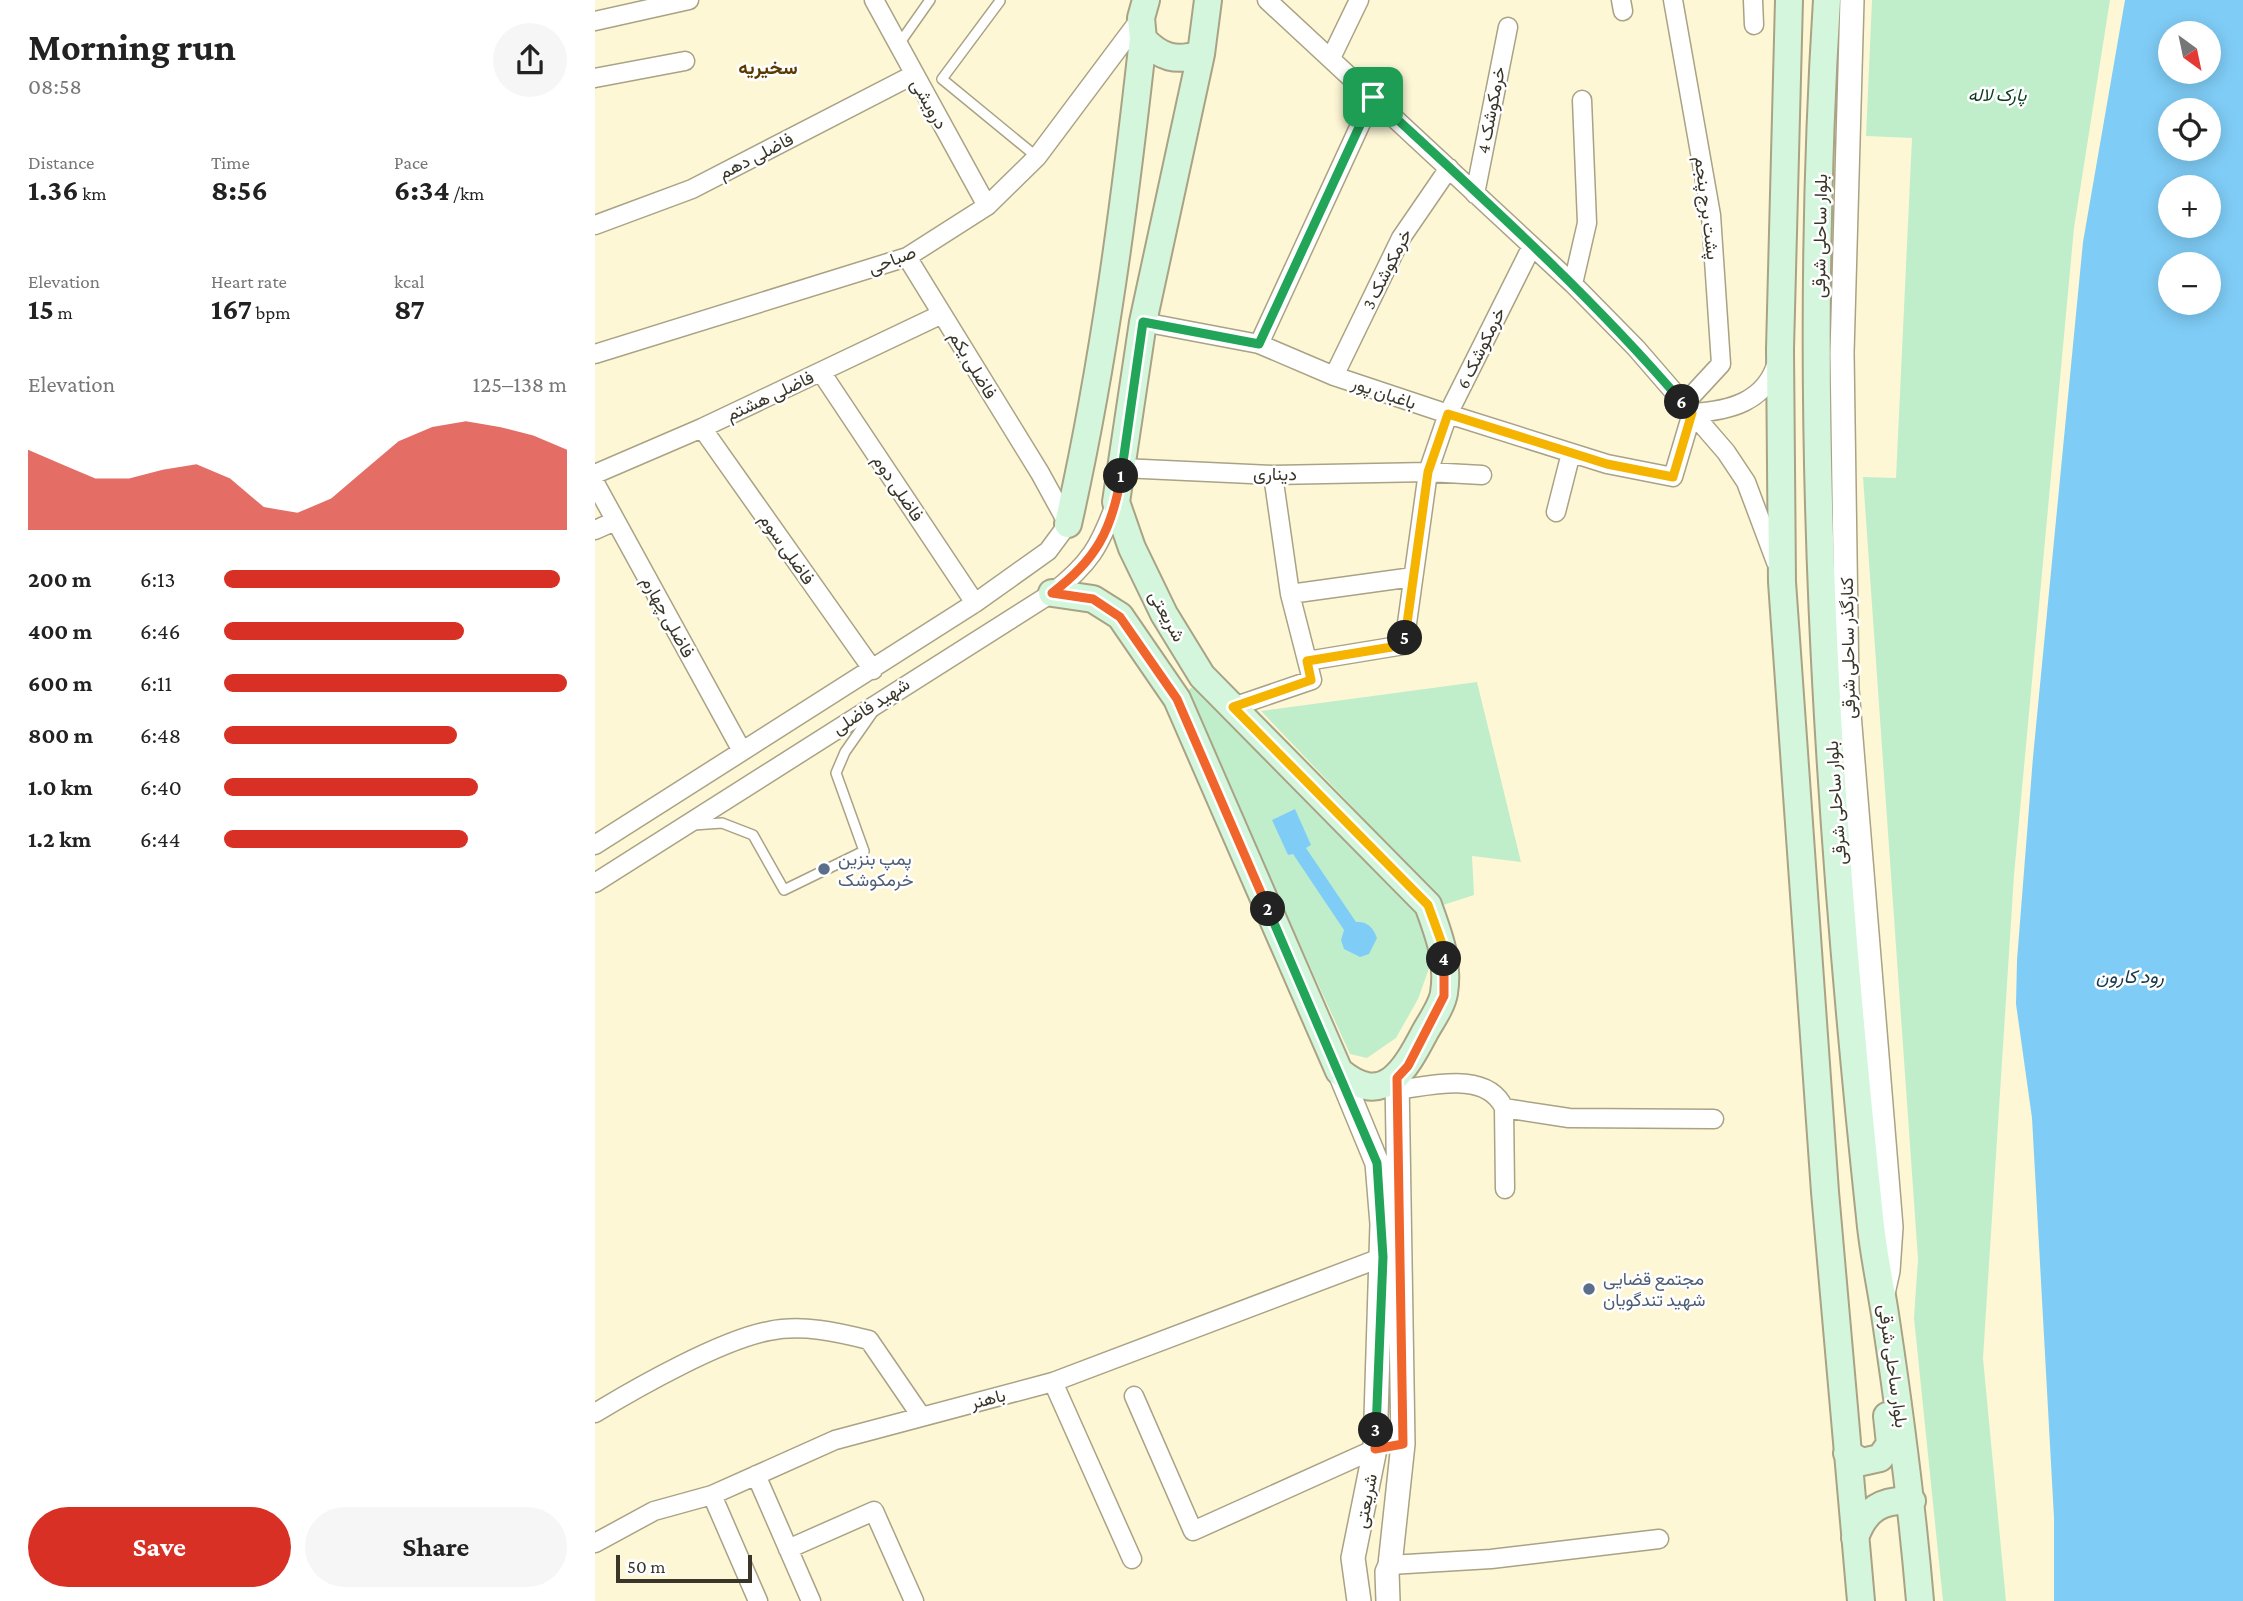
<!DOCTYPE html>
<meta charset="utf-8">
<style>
body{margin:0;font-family:"Crimson Pro",Vazirmatn,serif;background:#f6f6f6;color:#222;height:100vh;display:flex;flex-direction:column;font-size:26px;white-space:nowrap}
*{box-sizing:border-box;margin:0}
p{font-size:23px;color:#767676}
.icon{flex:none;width:38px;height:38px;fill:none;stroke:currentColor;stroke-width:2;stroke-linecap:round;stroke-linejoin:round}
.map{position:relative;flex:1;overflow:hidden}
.panel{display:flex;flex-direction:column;background:#fff;width:595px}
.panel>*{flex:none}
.needle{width:46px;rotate:147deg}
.controls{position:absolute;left:1563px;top:21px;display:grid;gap:14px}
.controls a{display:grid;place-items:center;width:63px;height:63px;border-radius:50%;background:#fff;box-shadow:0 4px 18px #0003;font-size:35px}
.scale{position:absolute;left:21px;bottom:18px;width:136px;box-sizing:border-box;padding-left:7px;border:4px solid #393629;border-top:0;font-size:19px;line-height:24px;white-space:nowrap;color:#393629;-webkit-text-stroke:5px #fff;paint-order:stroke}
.pin{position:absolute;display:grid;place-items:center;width:60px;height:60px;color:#fff;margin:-30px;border-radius:14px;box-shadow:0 4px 10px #0006}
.km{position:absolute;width:35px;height:35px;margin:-18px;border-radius:50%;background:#222;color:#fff;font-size:19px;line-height:35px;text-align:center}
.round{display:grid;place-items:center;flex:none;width:74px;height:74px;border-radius:37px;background:#f6f6f6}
.summary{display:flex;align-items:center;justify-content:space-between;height:119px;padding:0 28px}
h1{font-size:38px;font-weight:700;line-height:52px}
.figures{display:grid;grid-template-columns:repeat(3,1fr);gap:10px;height:119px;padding:7px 28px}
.figures div{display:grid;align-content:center}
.figures b{font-size:30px;font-weight:700}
.figures small{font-size:19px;font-weight:400}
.figures p{font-size:19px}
.chart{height:196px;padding:14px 28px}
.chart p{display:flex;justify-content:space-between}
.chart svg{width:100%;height:126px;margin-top:7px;fill:#d93025;opacity:.7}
.action{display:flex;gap:14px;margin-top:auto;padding:14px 28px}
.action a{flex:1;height:80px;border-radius:42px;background:#d93025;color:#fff;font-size:28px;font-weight:700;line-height:80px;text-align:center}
.action a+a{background:#f6f6f6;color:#222}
ul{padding:0 28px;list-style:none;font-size:23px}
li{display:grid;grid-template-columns:112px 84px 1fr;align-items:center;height:52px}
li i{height:18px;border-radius:9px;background:#d93025}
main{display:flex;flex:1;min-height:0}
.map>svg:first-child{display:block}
</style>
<main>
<section class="panel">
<div class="summary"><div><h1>Morning run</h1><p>08:58</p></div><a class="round"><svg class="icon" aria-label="share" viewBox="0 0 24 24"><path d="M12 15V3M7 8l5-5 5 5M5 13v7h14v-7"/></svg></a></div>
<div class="figures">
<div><p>Distance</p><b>1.36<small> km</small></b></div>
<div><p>Time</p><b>8:56</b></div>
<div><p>Pace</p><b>6:34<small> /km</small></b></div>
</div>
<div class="figures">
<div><p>Elevation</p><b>15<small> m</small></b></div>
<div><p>Heart rate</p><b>167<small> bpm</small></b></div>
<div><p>kcal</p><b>87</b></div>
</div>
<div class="chart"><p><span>Elevation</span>125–138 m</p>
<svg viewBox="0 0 160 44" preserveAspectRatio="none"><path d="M0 44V16L10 21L20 26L30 26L40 23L50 21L60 26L70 36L80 38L90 33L100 23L110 13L120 8L130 6L140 8L150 11L160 16V44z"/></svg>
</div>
<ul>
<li><b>200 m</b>6:13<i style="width:98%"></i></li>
<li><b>400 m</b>6:46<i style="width:70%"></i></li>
<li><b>600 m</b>6:11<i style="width:100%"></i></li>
<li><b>800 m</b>6:48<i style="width:68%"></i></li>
<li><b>1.0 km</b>6:40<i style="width:74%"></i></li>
<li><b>1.2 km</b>6:44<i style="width:71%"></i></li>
</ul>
<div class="action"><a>Save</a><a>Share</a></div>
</section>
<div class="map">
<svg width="1648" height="1601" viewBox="0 0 1648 1601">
<rect width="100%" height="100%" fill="#fef7d6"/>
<path fill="#c0eecb" d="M 1277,0 L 1515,0 L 1479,228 L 1419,875 L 1388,1358 L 1411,1601 L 1348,1601 L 1319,1318 L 1323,1259 L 1268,477 L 1301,478 L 1317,138 L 1271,136 Z
M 882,682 L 926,862 L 877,856 L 879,895 L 845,906 L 832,885 L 666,711 Z
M 602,683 L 824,908 L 841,949 L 823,999 L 801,1038 L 772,1058 L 755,1054 L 590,693 Z"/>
<path fill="#7fcdf7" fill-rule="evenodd" d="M 1530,0 L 1648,0 L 1648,1601 L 1459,1601 L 1459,1518 L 1437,1118 L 1421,1004 L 1422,960 L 1438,757 L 1488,242 ZM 1575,33 L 1614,33 L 1614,72 L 1575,72 ZM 1575,110 L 1614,110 L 1614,149 L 1575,149 ZM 1575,187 L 1614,187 L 1614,226 L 1575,226 ZM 1575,264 L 1614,264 L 1614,303 L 1575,303 Z
M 700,809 L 716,845 L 711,848 L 761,922 C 772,921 778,927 782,938 L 774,954 L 765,957 L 749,949 L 746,940 L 749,930 L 698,854 L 693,855 L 677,820 Z"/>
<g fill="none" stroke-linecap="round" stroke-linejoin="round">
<g stroke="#a9a284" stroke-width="12">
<path id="service" d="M 405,1 L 347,79 L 442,157
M 304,44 L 335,0
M 98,825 L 127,823 L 158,835 L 189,890 L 269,851 L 241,773 L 250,752 L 278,712"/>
</g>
<g stroke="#a9a284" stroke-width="21">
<path id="minor" d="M 279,0 L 392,206
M 672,0 L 978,284 L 1041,348 L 1131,452 L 1151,482 L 1181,562
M 1026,0 L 1028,11
M 1078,0 L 1116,215 L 1126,364 L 1089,404
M 1158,0 L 1159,25
M 0,21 L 94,0
M 736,58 L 764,0
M 0,78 L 90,61
M 880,194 L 913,27
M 0,225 L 97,189 L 318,75
M 978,284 L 992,223 L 987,100
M 548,322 L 664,344 L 739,376 L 853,414 L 1012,464 L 1078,477 L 1097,413
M 664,344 L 778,97
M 0,354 L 312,257 L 392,206 L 442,157 L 546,18
M 226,372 L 380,603
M 739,376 L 806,238 L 854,168
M 1097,413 C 1134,411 1171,402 1182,362
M 107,428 L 278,670
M 527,468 L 678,475 L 833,472 L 887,475
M 0,474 L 107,428 L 347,314
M 0,483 L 147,751
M 961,512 L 976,453
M 0,530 L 20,521
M 695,594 L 818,577
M 712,661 L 809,645 L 833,472 L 853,414 L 937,246
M 638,707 L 717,680 L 695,594 L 678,475
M 0,845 L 380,603 L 453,551 L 473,524 L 445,473 L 312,257
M 0,883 L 457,593 C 495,564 505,546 521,502
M 802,1090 C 835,1086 892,1070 909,1108 L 974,1118 L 1119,1119
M 909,1108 L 910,1189
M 458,1382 L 537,1559
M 539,1396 L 598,1531 L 780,1449
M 0,1413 C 43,1387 126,1340 174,1331 C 207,1324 242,1332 274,1340 L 326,1416
M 161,1475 L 216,1601
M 117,1495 L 163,1601
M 0,1543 L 59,1511 L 117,1495 L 240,1440 L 458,1382 L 788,1257
M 193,1549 L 279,1511 L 319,1601
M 795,1565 L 896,1559 L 1064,1539"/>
</g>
<g stroke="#a9a284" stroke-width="26">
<path id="tertiary" d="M 1257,0 L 1247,353 L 1252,689 L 1296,1227 L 1293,1271 L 1289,1289
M 744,1071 L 782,1163 L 787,1224 L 780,1449 L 758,1558 L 764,1601
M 793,1601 L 792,1572 L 795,1565 L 808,1444 L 802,1078"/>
</g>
<g stroke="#a9a284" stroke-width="30">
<path id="secondary" d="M 1194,0 L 1185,349 L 1187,582 L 1230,1192 L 1266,1601
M 1232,0 C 1206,406 1232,813 1275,1217 C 1278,1252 1286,1286 1291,1321 C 1305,1414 1317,1507 1325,1601
M 548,39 C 566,58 581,62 606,54
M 473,524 C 509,364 530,202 548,39 L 546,18 L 551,0
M 457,593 L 498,599 L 525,616 L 582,699 L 744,1071 C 789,1109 810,1070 830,1032 C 836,1021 847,1006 849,993 C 854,961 844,935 833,905 L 607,676 L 569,614 L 537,548 L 521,502 L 548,322 L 606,54 L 613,0
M 1252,1453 L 1267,1462 L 1285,1458 L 1295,1444 L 1292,1416
M 1260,1538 C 1270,1509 1287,1499 1317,1501"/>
</g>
<use href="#service" stroke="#fff" stroke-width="9"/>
<use href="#minor" stroke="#fff" stroke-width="18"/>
<use href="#tertiary" stroke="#fff" stroke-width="23"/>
<use href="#secondary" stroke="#d3f6dd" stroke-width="26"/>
</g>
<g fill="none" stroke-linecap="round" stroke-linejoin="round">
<g stroke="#fff" stroke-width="14">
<path id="split-1" d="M 526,476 L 548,322 L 664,344 L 778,97"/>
</g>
<g stroke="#fff" stroke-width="14">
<path id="split-2" d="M 526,476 C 517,530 501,560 457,593 L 498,599 L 525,617 L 582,699 L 673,909"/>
</g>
<g stroke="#fff" stroke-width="14">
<path id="split-3" d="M 673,909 L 782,1163 L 788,1257 L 781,1430"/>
</g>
<g stroke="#fff" stroke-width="14">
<path id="split-4" d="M 781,1430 L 780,1449 L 808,1444 L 802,1078 L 813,1066 L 849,996 L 849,959"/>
</g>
<g stroke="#fff" stroke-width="14">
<path id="split-5" d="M 810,638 L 809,645 L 712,661 L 716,680 L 638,707 L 833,905 L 849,949 L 849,959"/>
</g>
<g stroke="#fff" stroke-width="14">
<path id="split-6" d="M 810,638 L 833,472 L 853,414 L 1012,464 L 1078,477 L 1097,413 L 1087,402"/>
</g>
<g stroke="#fff" stroke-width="14">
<path id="split-7" d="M 778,97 C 884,195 993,292 1087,402"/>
</g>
<use href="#split-1" stroke="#22a559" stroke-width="9"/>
<use href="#split-2" stroke="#f0652b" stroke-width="9"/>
<use href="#split-3" stroke="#22a559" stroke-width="9"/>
<use href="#split-4" stroke="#f0652b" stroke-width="9"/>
<use href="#split-5" stroke="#f5b400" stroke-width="9"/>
<use href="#split-6" stroke="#f5b400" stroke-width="9"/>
<use href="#split-7" stroke="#22a559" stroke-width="9"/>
</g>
<g fill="#5c6f8a" stroke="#fff" stroke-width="2.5">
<circle cx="229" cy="869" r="7"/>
<circle cx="994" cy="1289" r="7"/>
</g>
<g text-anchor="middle" stroke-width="5" stroke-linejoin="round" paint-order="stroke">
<g font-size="18" font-style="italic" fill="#0a3d1e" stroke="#fff">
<text x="1402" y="101">پارک لاله</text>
</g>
<g font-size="18" fill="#393629" stroke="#fff">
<text transform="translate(334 104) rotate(60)" y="6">درویشی</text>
<text transform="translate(896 110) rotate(-79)" y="6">خرمکوشک 4</text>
<text transform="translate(161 156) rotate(-27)" y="6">فاضلی دهم</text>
<text transform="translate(1112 208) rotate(83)" y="6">پشت برج پنجم</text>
<text transform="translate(1225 236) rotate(-89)" y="6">بلوار ساحلی شرقی</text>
<text transform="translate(297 260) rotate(-21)" y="6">صباحی</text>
<text transform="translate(792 269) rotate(-63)" y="6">خرمکوشک 3</text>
<text transform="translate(886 348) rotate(-64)" y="6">خرمکوشک 6</text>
<text transform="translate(378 365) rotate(59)" y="6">فاضلی یکم</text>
<text transform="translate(789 393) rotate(19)" y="6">باغبان پور</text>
<text transform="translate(175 396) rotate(-25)" y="6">فاضلی هشتم</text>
<text transform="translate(680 474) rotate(1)" y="6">دیناری</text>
<text transform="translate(303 488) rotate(56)" y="6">فاضلی دوم</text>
<text transform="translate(192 549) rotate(55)" y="6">فاضلی سوم</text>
<text transform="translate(572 616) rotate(61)" y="6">شریعتی</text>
<text transform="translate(73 617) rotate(61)" y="6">فاضلی چهارم</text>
<text transform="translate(1253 648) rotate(-91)" y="6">کنارگذر ساحلی شرقی</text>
<text transform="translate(276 706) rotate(-33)" y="6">شهید فاضلی</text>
<text transform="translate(1241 803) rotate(-94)" y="6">بلوار ساحلی شرقی</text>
<text transform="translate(1298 1366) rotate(82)" y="6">بلوار ساحلی شرقی</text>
<text transform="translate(393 1399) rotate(-14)" y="6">باهنر</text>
<text transform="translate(771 1501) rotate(-79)" y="6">شریعتی</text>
</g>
<g font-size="18" fill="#4e5e75" stroke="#fff" text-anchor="start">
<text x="243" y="865">پمپ بنزین<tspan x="243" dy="21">خرمکوشک</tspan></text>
<text x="1008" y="1285">مجتمع قضایی<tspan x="1008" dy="21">شهید تندگویان</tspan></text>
</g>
<g font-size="19" font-weight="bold" fill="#5b3901" stroke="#fff">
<text x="173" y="74">سخیریه</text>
</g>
<g font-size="19" font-style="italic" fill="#16394b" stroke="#fff">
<text x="1535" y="983">رود کارون</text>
</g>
</g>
</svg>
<div class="controls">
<a><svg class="needle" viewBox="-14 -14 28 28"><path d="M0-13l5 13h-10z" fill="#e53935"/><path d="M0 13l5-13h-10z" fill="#767676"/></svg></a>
<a><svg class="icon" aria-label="locate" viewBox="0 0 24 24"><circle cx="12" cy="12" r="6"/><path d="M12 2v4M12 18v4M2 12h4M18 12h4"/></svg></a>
<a>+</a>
<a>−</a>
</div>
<div class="scale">50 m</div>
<div class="pin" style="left:778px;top:97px;background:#1e9e55"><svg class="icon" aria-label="arrive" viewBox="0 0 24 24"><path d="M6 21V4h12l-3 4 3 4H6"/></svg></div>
<b class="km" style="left:526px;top:476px">1</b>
<b class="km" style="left:673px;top:909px">2</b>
<b class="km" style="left:781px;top:1430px">3</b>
<b class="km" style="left:849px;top:959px">4</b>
<b class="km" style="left:810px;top:638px">5</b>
<b class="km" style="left:1087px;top:402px">6</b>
</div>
</main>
